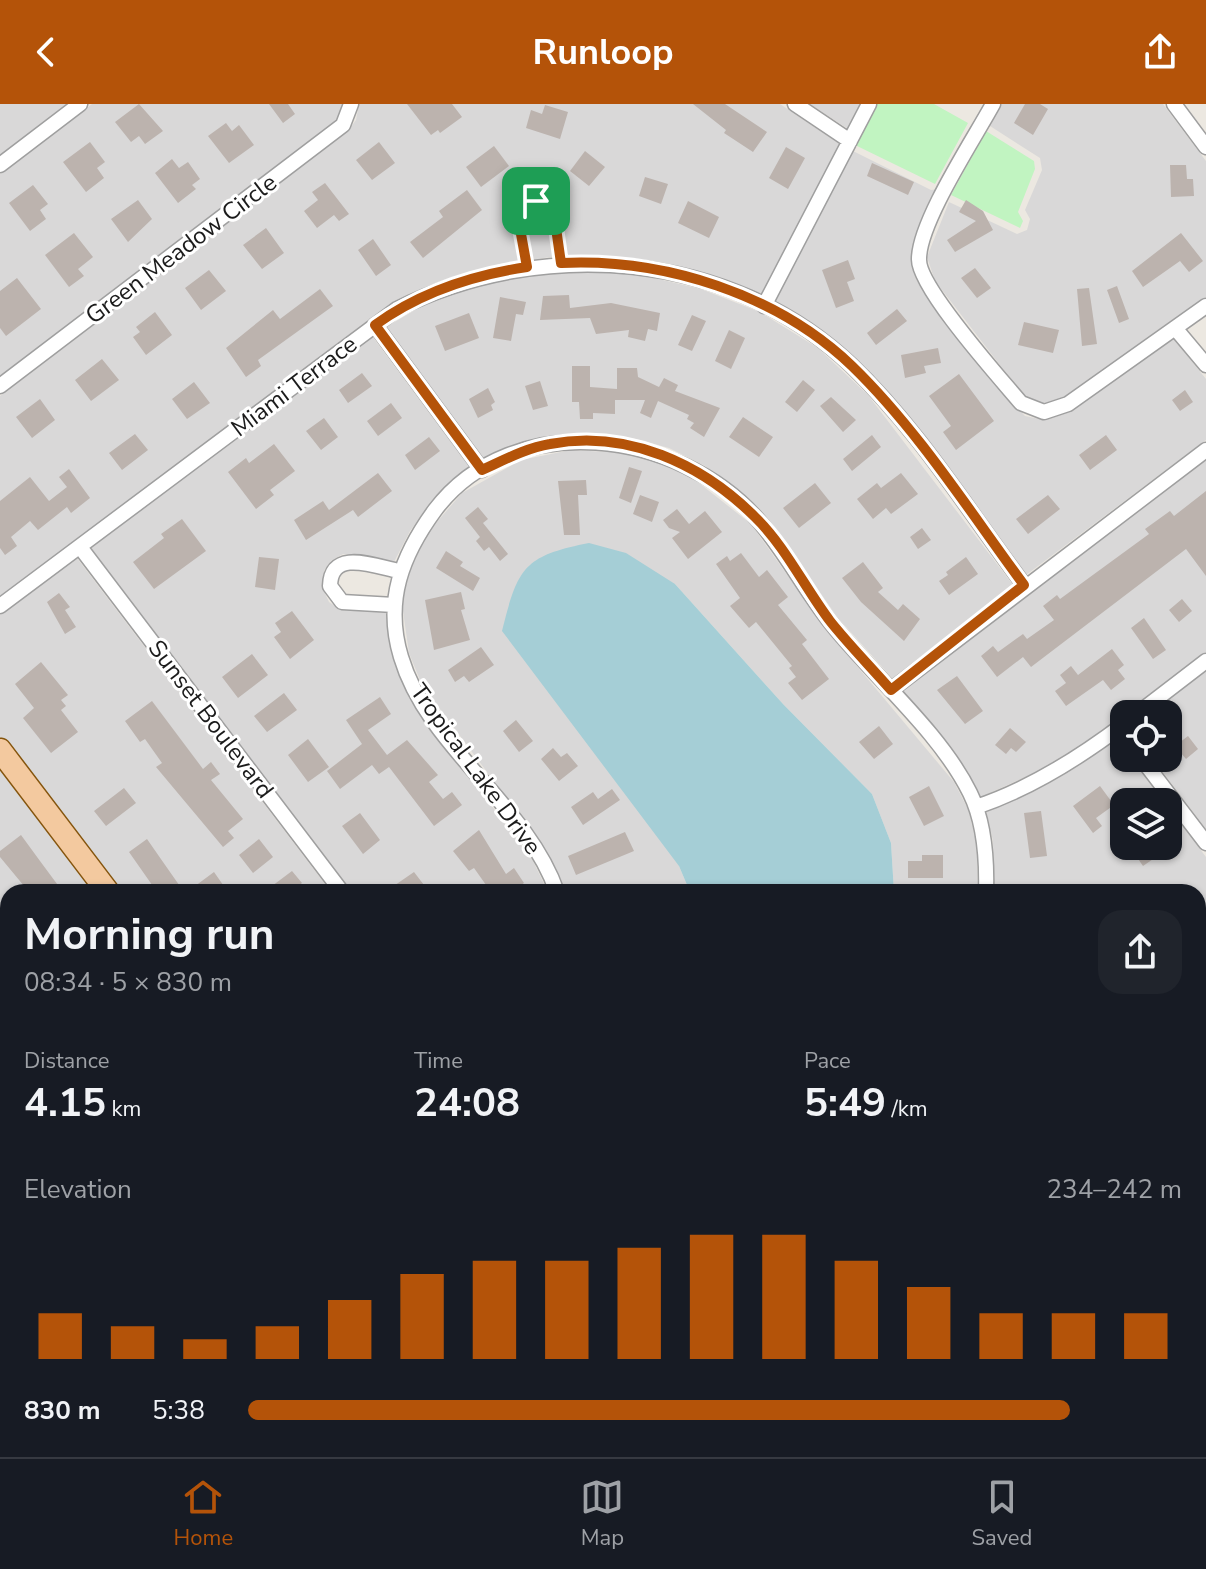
<!DOCTYPE html>
<meta charset="utf-8">
<style>
body{margin:0;font-family:"Nunito Sans",sans-serif;background:#20242c;color:#f1f3f6;height:100vh;display:flex;flex-direction:column;font-size:30px;white-space:nowrap}
*{box-sizing:border-box;margin:0}
p{font-size:26px;color:#9ea1a6}
.icon{flex:none;width:44px;height:44px;fill:none;stroke:currentColor;stroke-width:2;stroke-linecap:round;stroke-linejoin:round}
.map{position:relative;flex:1;overflow:hidden}
.drawer{position:absolute;left:0px;top:780px;width:1206px;height:574px;display:flex;flex-direction:column;background:#171b24;border-radius:24px 24px 0 0;box-shadow:0 2px 6px #0004}
.drawer>*{flex:none}
.fabs{position:absolute;left:1110px;top:596px;display:grid;gap:16px}
.fabs a{display:grid;place-items:center;width:72px;height:72px;border-radius:16px;background:#171b24;box-shadow:0 2px 6px #0004;font-size:40px}
.pin{position:absolute;display:grid;place-items:center;width:68px;height:68px;color:#fff;margin:-34px;border-radius:16px;box-shadow:0 4px 12px #0006}
.round{display:grid;place-items:center;flex:none;width:84px;height:84px;border-radius:24px;background:#20242c}
.summary{display:flex;align-items:center;justify-content:space-between;height:136px;padding:0 24px}
h1{font-size:44px;font-weight:700;line-height:60px}
.metrics{display:grid;grid-template-columns:repeat(3,1fr);gap:12px;height:136px;padding:8px 24px}
.metrics div{display:grid;align-content:center}
.metrics b{font-size:40px;font-weight:700}
.metrics small{font-size:22px;font-weight:400}
.metrics p{font-size:22px}
.chart{height:224px;padding:16px 24px}
.chart p{display:flex;justify-content:space-between}
.chart svg{width:100%;height:144px;margin-top:8px;stroke:#b45309;stroke-width:6}
ul{padding:0 24px;list-style:none;font-size:26px}
li{display:grid;grid-template-columns:128px 96px 1fr;align-items:center;height:60px}
li i{height:20px;border-radius:10px;background:#b45309}
header{display:flex;justify-content:space-between;align-items:center;height:104px;padding:0 24px;background:#b45309;color:#fff;font-size:36px;font-weight:700}
.menu{display:flex;justify-content:space-around;align-items:center;height:112px;border-top:2px solid #363941;background:#171b24;font-size:22px;color:#9ea1a6}
.menu a{display:grid;justify-items:center;gap:4px}
.menu .on{color:#b45309}
.map>svg:first-child{display:block}
</style>
<header><svg class="icon" aria-label="back" viewBox="0 0 24 24"><path d="M15 5l-7 7 7 7"/></svg>Runloop<svg class="icon" aria-label="share" viewBox="0 0 24 24"><path d="M12 15V3M7 8l5-5 5 5M5 13v7h14v-7"/></svg></header>
<div class="map">
<svg width="1206" height="1353" viewBox="0 0 1206 1353">
<rect width="100%" height="100%" fill="#ece8e1"/>
<path fill="#d9d8d8" d="M 0,0 L 68,0 L 0,52 Z
M 92,0 L 343,0 L 344,4 L 338,16 L 0,273 L 0,70 Z
M 359,0 L 780,0 L 840,40 L 761,192 L 667,159 L 597,152 L 565,151 L 500,160 L 428,182 L 392,200 L 0,492 L 0,292 L 348,27 L 356,16 Z
M 810,0 L 861,0 L 848,25 Z
M 1001,0 L 1163,0 L 1206,57 L 1206,193 L 1064,294 L 1045,300 L 1027,293 L 1003,265 L 935,177 L 927,153 L 949,98 L 1017,130 L 1027,126 L 1030,115 L 1025,106 L 1042,66 L 1040,54 L 990,22 Z
M 853,47 L 931,86 L 939,85 L 916,133 L 911,156 L 916,175 L 990,275 L 1025,312 L 1044,316 L 1071,307 L 1173,234 L 1206,275 L 1206,336 L 1026,471 L 880,280 L 829,232 L 775,198 Z
M 564,167 L 633,169 L 701,185 L 760,208 L 818,244 L 868,291 L 1013,481 L 893,575 L 838,514 L 763,409 L 705,362 L 669,344 L 632,334 L 573,330 L 518,341 L 485,357 L 386,223 L 432,196 L 501,175 Z
M 372,232 L 471,365 L 433,396 L 410,427 L 394,458 L 343,450 L 331,457 L 324,467 L 322,483 L 329,498 L 341,506 L 386,508 L 393,554 L 408,590 L 533,757 L 548,788 L 352,788 L 91,444 Z
M 571,346 L 628,349 L 661,358 L 694,375 L 751,420 L 825,524 L 954,678 L 968,705 L 977,740 L 978,788 L 894,788 L 891,739 L 872,690 L 783,600 L 675,480 L 679,762 L 690,788 L 565,788 L 546,747 L 422,581 L 409,549 L 402,500 L 409,461 L 423,434 L 462,389 L 521,356 Z
M 1206,355 L 1206,548 L 1090,637 L 1041,666 L 981,693 L 968,668 L 902,586 Z
M 77,454 L 331,788 L 118,788 L 0,633 L 0,511 Z
M 1206,567 L 1206,725 L 1152,654 L 1168,654 L 1168,610 L 1149,610 Z
M 1117,635 L 1124,645 L 1124,654 L 1131,654 L 1164,698 L 1124,698 L 1124,742 L 1168,742 L 1168,703 L 1206,753 L 1206,993 L 1198,999 L 1198,788 L 994,788 L 993,737 L 986,707 L 1048,679 Z
M 0,660 L 97,788 L 8,788 L 8,1091 L 0,1097 Z
M 1198,1053 L 1206,1064 L 1206,1353 L 1198,1345 Z
M 8,1110 L 8,1329 L 0,1335 L 0,1116 Z
M 10,1346 L 188,1346 L 179,1353 L 0,1353 Z
M 214,1346 L 382,1346 L 387,1353 L 205,1353 Z
M 542,1346 L 865,1346 L 856,1353 L 547,1353 Z
M 890,1346 L 1178,1346 L 1183,1353 L 881,1353 Z"/>
<path fill="#ecd1d2" d="M 382,1346 L 521,1346 L 527,1353 L 387,1353 Z"/>
<path fill="#c1f4c1" d="M 877,0 L 934,0 L 968,19 L 935,80 L 855,41 Z
M 986,27 L 1034,57 L 1035,65 L 1018,108 L 1023,117 L 1020,124 L 951,91 Z"/>
<path fill="#a5ced6" d="M 589,439 L 626,449 L 675,480 L 783,600 L 872,690 L 891,739 L 894,788 L 690,788 L 679,762 L 502,527 C 518,464 523,452 589,439 Z"/>
<path fill="#bcb3ae" d="M 139,0 L 163,27 L 145,40 L 139,32 L 131,38 L 115,18 Z
M 269,0 L 288,0 L 295,10 L 283,19 Z
M 407,0 L 452,0 L 462,13 L 440,29 L 438,26 L 431,31 Z
M 693,0 L 725,0 L 767,28 L 753,48 L 724,29 L 726,26 Z
M 1025,0 L 1040,0 L 1048,5 L 1033,31 L 1014,19 Z
M 545,1 L 568,8 L 560,35 L 526,24 L 531,6 L 542,10 Z
M 226,19 L 232,27 L 239,21 L 254,41 L 229,59 L 208,32 Z
M 90,38 L 105,58 L 97,64 L 104,74 L 86,88 L 63,58 Z
M 379,38 L 395,59 L 372,76 L 356,56 Z
M 494,42 L 509,62 L 481,83 L 466,63 Z
M 786,43 L 805,54 L 788,85 L 769,74 Z
M 585,47 L 605,63 L 589,82 L 570,67 Z
M 172,55 L 179,64 L 188,58 L 200,75 L 192,81 L 196,85 L 178,99 L 155,69 Z
M 872,59 L 914,78 L 908,91 L 867,72 Z
M 1170,61 L 1186,61 L 1187,75 L 1193,75 L 1194,92 L 1171,93 Z
M 645,73 L 668,80 L 661,100 L 639,92 Z
M 325,79 L 349,110 L 339,117 L 334,111 L 317,124 L 304,107 L 318,96 L 312,88 Z
M 33,81 L 48,100 L 40,106 L 46,115 L 30,127 L 9,99 Z
M 467,86 L 482,106 L 423,154 L 410,138 L 443,113 L 439,107 Z
M 138,96 L 152,115 L 128,138 L 111,115 Z
M 966,96 L 983,107 L 993,126 L 955,148 L 947,136 L 976,117 L 959,108 Z
M 688,97 L 719,113 L 709,134 L 678,119 Z
M 266,124 L 284,149 L 262,165 L 243,141 Z
M 74,129 L 93,153 L 78,165 L 84,172 L 69,183 L 45,151 Z
M 1181,129 L 1203,157 L 1189,168 L 1180,157 L 1143,183 L 1132,167 Z
M 373,135 L 391,161 L 376,172 L 358,146 Z
M 848,156 L 855,175 L 847,178 L 854,197 L 836,204 L 822,166 Z
M 975,164 L 991,184 L 977,194 L 961,174 Z
M 209,166 L 226,187 L 201,206 L 185,184 Z
M 17,174 L 41,205 L 6,232 L 0,224 L 0,187 Z
M 1117,182 L 1129,215 L 1119,219 L 1107,186 Z
M 1089,184 L 1097,240 L 1082,242 L 1077,185 Z
M 320,185 L 333,202 L 258,256 L 261,262 L 246,273 L 226,244 L 273,206 L 280,215 Z
M 569,191 L 570,204 L 611,199 L 660,209 L 657,227 L 648,225 L 645,237 L 628,233 L 629,226 L 596,230 L 590,214 L 540,216 L 543,192 Z
M 500,193 L 526,198 L 523,211 L 516,210 L 511,237 L 493,234 Z
M 897,205 L 907,217 L 876,241 L 867,229 Z
M 155,208 L 172,231 L 146,251 L 133,233 L 140,228 L 136,223 Z
M 469,209 L 479,234 L 445,247 L 435,222 Z
M 692,211 L 706,217 L 692,247 L 678,241 Z
M 1024,218 L 1059,226 L 1053,249 L 1018,241 Z
M 729,226 L 745,234 L 731,265 L 715,257 Z
M 938,244 L 941,259 L 924,262 L 926,269 L 905,274 L 901,251 Z
M 102,255 L 119,276 L 91,297 L 75,276 Z
M 572,262 L 590,262 L 590,283 L 617,285 L 617,264 L 637,264 L 638,273 L 659,283 L 664,274 L 678,281 L 675,287 L 720,304 L 704,333 L 690,324 L 694,319 L 687,315 L 689,311 L 658,297 L 651,314 L 640,309 L 645,296 L 615,296 L 615,310 L 593,309 L 593,315 L 580,315 L 579,298 L 572,298 Z
M 362,269 L 372,282 L 348,299 L 339,286 Z
M 959,270 L 994,317 L 956,346 L 943,328 L 951,322 L 929,292 Z
M 803,276 L 815,286 L 797,308 L 785,298 Z
M 540,277 L 548,302 L 533,306 L 525,282 Z
M 194,278 L 210,299 L 187,315 L 172,295 Z
M 488,284 L 495,298 L 491,301 L 493,306 L 478,314 L 469,295 Z
M 1185,286 L 1193,298 L 1180,307 L 1172,296 Z
M 831,293 L 856,316 L 843,328 L 820,302 Z
M 40,295 L 55,316 L 32,334 L 16,313 Z
M 391,299 L 402,314 L 378,332 L 367,317 Z
M 743,313 L 773,333 L 759,353 L 729,333 Z
M 324,314 L 338,333 L 321,346 L 306,327 Z
M 135,330 L 148,346 L 122,366 L 109,349 Z
M 872,331 L 881,343 L 852,367 L 843,355 Z
M 1106,331 L 1117,346 L 1090,366 L 1079,351 Z
M 429,333 L 440,347 L 415,366 L 405,351 Z
M 274,340 L 295,367 L 270,386 L 274,391 L 256,405 L 228,368 L 246,354 L 249,359 Z
M 629,363 L 642,367 L 631,399 L 619,394 Z
M 69,365 L 90,394 L 71,409 L 67,403 L 38,426 L 30,417 L 11,433 L 17,442 L 5,451 L 0,444 L 0,397 L 30,373 L 49,397 L 67,383 L 59,373 Z
M 378,369 L 392,387 L 358,413 L 353,406 L 306,436 L 294,416 L 323,397 L 329,406 Z
M 901,369 L 918,390 L 891,410 L 886,404 L 873,415 L 857,395 L 877,379 L 881,384 Z
M 586,376 L 587,391 L 578,391 L 580,431 L 564,431 L 558,377 Z
M 815,379 L 831,399 L 799,424 L 783,404 Z
M 1206,387 L 1206,472 L 1186,445 L 1031,563 L 1023,553 L 997,573 L 981,552 L 993,542 L 998,548 L 1023,530 L 1027,535 L 1054,516 L 1043,502 L 1057,491 L 1060,495 L 1149,430 L 1145,425 L 1170,407 L 1174,412 Z
M 640,391 L 659,398 L 652,418 L 633,410 Z
M 1048,391 L 1060,405 L 1028,430 L 1016,415 Z
M 478,403 L 488,415 L 483,419 L 508,450 L 500,457 L 489,443 L 484,447 L 476,437 L 480,433 L 465,414 Z
M 677,405 L 689,420 L 705,407 L 722,428 L 688,455 L 672,434 L 680,428 L 669,424 L 663,416 Z
M 182,415 L 206,447 L 154,485 L 133,458 L 164,434 L 161,430 Z
M 922,424 L 931,436 L 918,445 L 910,433 Z
M 446,447 L 463,458 L 460,462 L 480,474 L 473,487 L 436,464 Z
M 741,449 L 759,473 L 767,466 L 788,493 L 778,501 L 807,536 L 802,540 L 829,575 L 802,596 L 788,579 L 796,573 L 789,564 L 792,562 L 756,518 L 749,524 L 730,502 L 740,494 L 716,460 L 727,452 L 730,457 Z
M 259,453 L 279,455 L 275,486 L 255,483 Z
M 966,453 L 978,470 L 949,491 L 939,477 L 948,471 L 946,468 Z
M 863,458 L 883,484 L 878,488 L 898,506 L 903,500 L 920,515 L 904,537 L 861,498 L 842,474 Z
M 461,488 L 465,505 L 461,506 L 470,536 L 434,546 L 425,496 Z
M 59,489 L 70,503 L 65,506 L 76,523 L 65,530 L 47,498 Z
M 1182,495 L 1192,507 L 1179,518 L 1169,506 Z
M 292,507 L 314,536 L 290,555 L 274,533 L 281,528 L 275,519 Z
M 1144,514 L 1166,546 L 1153,555 L 1131,524 Z
M 481,543 L 494,561 L 469,578 L 464,572 L 455,578 L 448,566 Z
M 1112,545 L 1124,561 L 1118,566 L 1125,575 L 1111,586 L 1103,576 L 1066,602 L 1055,587 L 1066,579 L 1060,571 L 1071,562 L 1078,571 Z
M 252,550 L 268,571 L 238,594 L 222,573 Z
M 41,558 L 68,591 L 61,596 L 66,602 L 61,606 L 78,628 L 51,649 L 23,614 L 34,604 L 15,580 Z
M 957,572 L 983,607 L 965,620 L 937,586 Z
M 284,589 L 297,606 L 267,628 L 254,612 Z
M 380,593 L 391,610 L 368,626 L 387,651 L 407,636 L 438,671 L 429,678 L 443,695 L 452,688 L 462,701 L 434,722 L 389,663 L 379,670 L 372,661 L 340,685 L 327,667 L 362,640 L 346,616 Z
M 152,597 L 203,665 L 211,658 L 220,670 L 211,676 L 243,715 L 228,727 L 234,734 L 223,743 L 156,663 L 162,659 L 145,635 L 140,638 L 125,617 Z
M 516,616 L 533,637 L 519,648 L 503,627 Z
M 879,622 L 893,640 L 874,655 L 859,638 Z
M 1010,624 L 1026,638 L 1016,648 L 1011,644 L 1006,650 L 995,641 Z
M 1188,632 L 1198,645 L 1186,655 L 1175,642 Z
M 308,635 L 329,663 L 308,678 L 288,651 Z
M 553,644 L 561,653 L 567,649 L 578,662 L 559,677 L 541,655 Z
M 929,682 L 944,712 L 924,722 L 909,693 Z
M 1100,682 L 1114,701 L 1096,714 L 1102,722 L 1093,729 L 1073,702 Z
M 124,684 L 136,699 L 106,722 L 94,707 Z
M 612,685 L 620,696 L 583,721 L 571,703 L 593,688 L 598,695 Z
M 1041,707 L 1047,752 L 1030,754 L 1024,709 Z
M 360,709 L 380,736 L 363,750 L 342,722 Z
M 479,726 L 506,770 L 514,764 L 524,779 L 512,788 L 491,788 L 474,764 L 469,767 L 453,747 Z
M 625,728 L 634,747 L 576,771 L 568,752 Z
M 21,731 L 40,757 L 63,788 L 29,788 L 0,753 L 0,747 Z
M 147,735 L 163,758 L 184,788 L 157,788 L 129,748 Z
M 259,735 L 273,753 L 253,769 L 239,751 Z
M 1144,742 L 1172,742 L 1143,762 L 1134,749 Z
M 922,751 L 943,751 L 943,774 L 908,774 L 908,757 L 922,757 Z
M 292,767 L 302,779 L 291,788 L 264,788 Z
M 214,768 L 228,788 L 187,788 Z
M 414,768 L 424,781 L 414,788 L 385,788 Z"/>
<g fill="none" stroke-linecap="round" stroke-linejoin="round">
<g stroke="#9f9f9f" stroke-width="10">
<path id="service" d="M 527,163 L 519,119 L 523,104 L 536,97 C 561,104 558,137 561,159"/>
</g>
<g stroke="#9f9f9f" stroke-width="17">
<path id="minor" d="M 795,0 L 850,37
M 993,0 C 974,35 919,118 919,155 C 918,183 1000,274 1021,299 L 1044,308 L 1068,300 L 1206,202
M 1174,0 L 1206,43
M 0,61 L 80,0
M 764,202 L 869,0
M 375,221 L 482,366
M 1175,224 L 1206,261
M 0,282 L 343,21 L 351,0
M 80,443 L 342,788
M 394,501 L 342,498 L 330,482 C 331,444 374,462 399,467
M 0,502 L 397,205 C 542,133 730,146 851,261 C 918,325 969,408 1024,481
M 891,586 L 1206,346
M 1137,610 L 1206,557
M 1141,654 L 1206,739
M 976,703 C 1030,685 1079,654 1124,620
M 557,788 C 526,699 428,644 401,553 C 384,497 402,451 435,406 C 513,303 680,326 758,416 C 785,447 805,486 831,519 C 874,573 940,628 970,689 C 985,719 987,755 986,788
M 1198,1008 L 1206,1002
M 1198,1040 L 1206,1050
M 0,1107 L 8,1101
M 0,1344 L 8,1338
M 1189,1346 L 1194,1353
M 191,1353 L 200,1346
M 869,1353 L 878,1346"/>
</g>
<g stroke="#85550d" stroke-width="25">
<path id="primary" d="M 0,646 L 108,788
M 532,1346 L 537,1353"/>
</g>
<use href="#service" stroke="#fff" stroke-width="7"/>
<use href="#minor" stroke="#fff" stroke-width="14"/>
<use href="#primary" stroke="#f3c99f" stroke-width="22"/>
</g>
<g fill="none" stroke-linecap="round" stroke-linejoin="round">
<g stroke="#fff" stroke-width="16">
<path id="route" d="M 536,97 L 547,100 L 554,110 L 561,159 C 664,154 777,190 852,262 C 918,326 970,408 1024,481 L 891,586 C 871,563 849,541 830,517 C 805,484 785,442 755,413 C 702,360 627,325 550,340 C 526,344 504,356 482,366 L 375,221 C 419,189 473,171 527,163 L 519,119 L 523,104 Z"/>
</g>
<use href="#route" stroke="#b45309" stroke-width="10"/>
</g>
<g text-anchor="middle" stroke-width="6" stroke-linejoin="round" paint-order="stroke">
<g font-size="24" fill="#1b1b1b" stroke="#fff">
<text transform="translate(181 145) rotate(-37)" y="8">Green Meadow Circle</text>
<text transform="translate(294 282) rotate(-37)" y="8">Miami Terrace</text>
<text transform="translate(211 615) rotate(53)" y="8">Sunset Boulevard</text>
<text transform="translate(476 665) rotate(54)" y="8">Tropical Lake Drive</text>
</g>
</g>
</svg>
<div class="fabs">
<a><svg class="icon" aria-label="locate" viewBox="0 0 24 24"><circle cx="12" cy="12" r="6"/><path d="M12 2v4M12 18v4M2 12h4M18 12h4"/></svg></a>
<a><svg class="icon" aria-label="layers" viewBox="0 0 24 24"><path d="M12 4l9 5-9 5-9-5zM3 14l9 5 9-5"/></svg></a>
</div>
<div class="pin" style="left:536px;top:97px;background:#1e9e55"><svg class="icon" aria-label="arrive" viewBox="0 0 24 24"><path d="M6 21V4h12l-3 4 3 4H6"/></svg></div>
<section class="drawer">
<div class="summary"><div><h1>Morning run</h1><p>08:34 · 5 × 830 m</p></div><a class="round"><svg class="icon" aria-label="share" viewBox="0 0 24 24"><path d="M12 15V3M7 8l5-5 5 5M5 13v7h14v-7"/></svg></a></div>
<div class="metrics">
<div><p>Distance</p><b>4.15<small> km</small></b></div>
<div><p>Time</p><b>24:08</b></div>
<div><p>Pace</p><b>5:49<small> /km</small></b></div>
</div>
<div class="chart"><p><span>Elevation</span>234–242 m</p>
<svg viewBox="0 0 160 44" preserveAspectRatio="none"><path d="M5 44V30M15 44V34M25 44V38M35 44V34M45 44V26M55 44V18M65 44V14M75 44V14M85 44V10M95 44V6M105 44V6M115 44V14M125 44V22M135 44V30M145 44V30M155 44V30"/></svg>
</div>
<ul>
<li><b>830 m</b>5:38<i style="width:88%"></i></li>
</ul>
</section>
</div>
<nav class="menu">
<a class="on"><svg class="icon" aria-label="home" viewBox="0 0 24 24"><path d="M3 11l9-7 9 7M6 9v11h12V9"/></svg>Home</a>
<a><svg class="icon" aria-label="map" viewBox="0 0 24 24"><path d="M3 6l6-2 6 2 6-2v14l-6 2-6-2-6 2zM9 4v14M15 6v14"/></svg>Map</a>
<a><svg class="icon" aria-label="saved" viewBox="0 0 24 24"><path d="M7 4h10v16l-5-4-5 4z"/></svg>Saved</a>
</nav>
